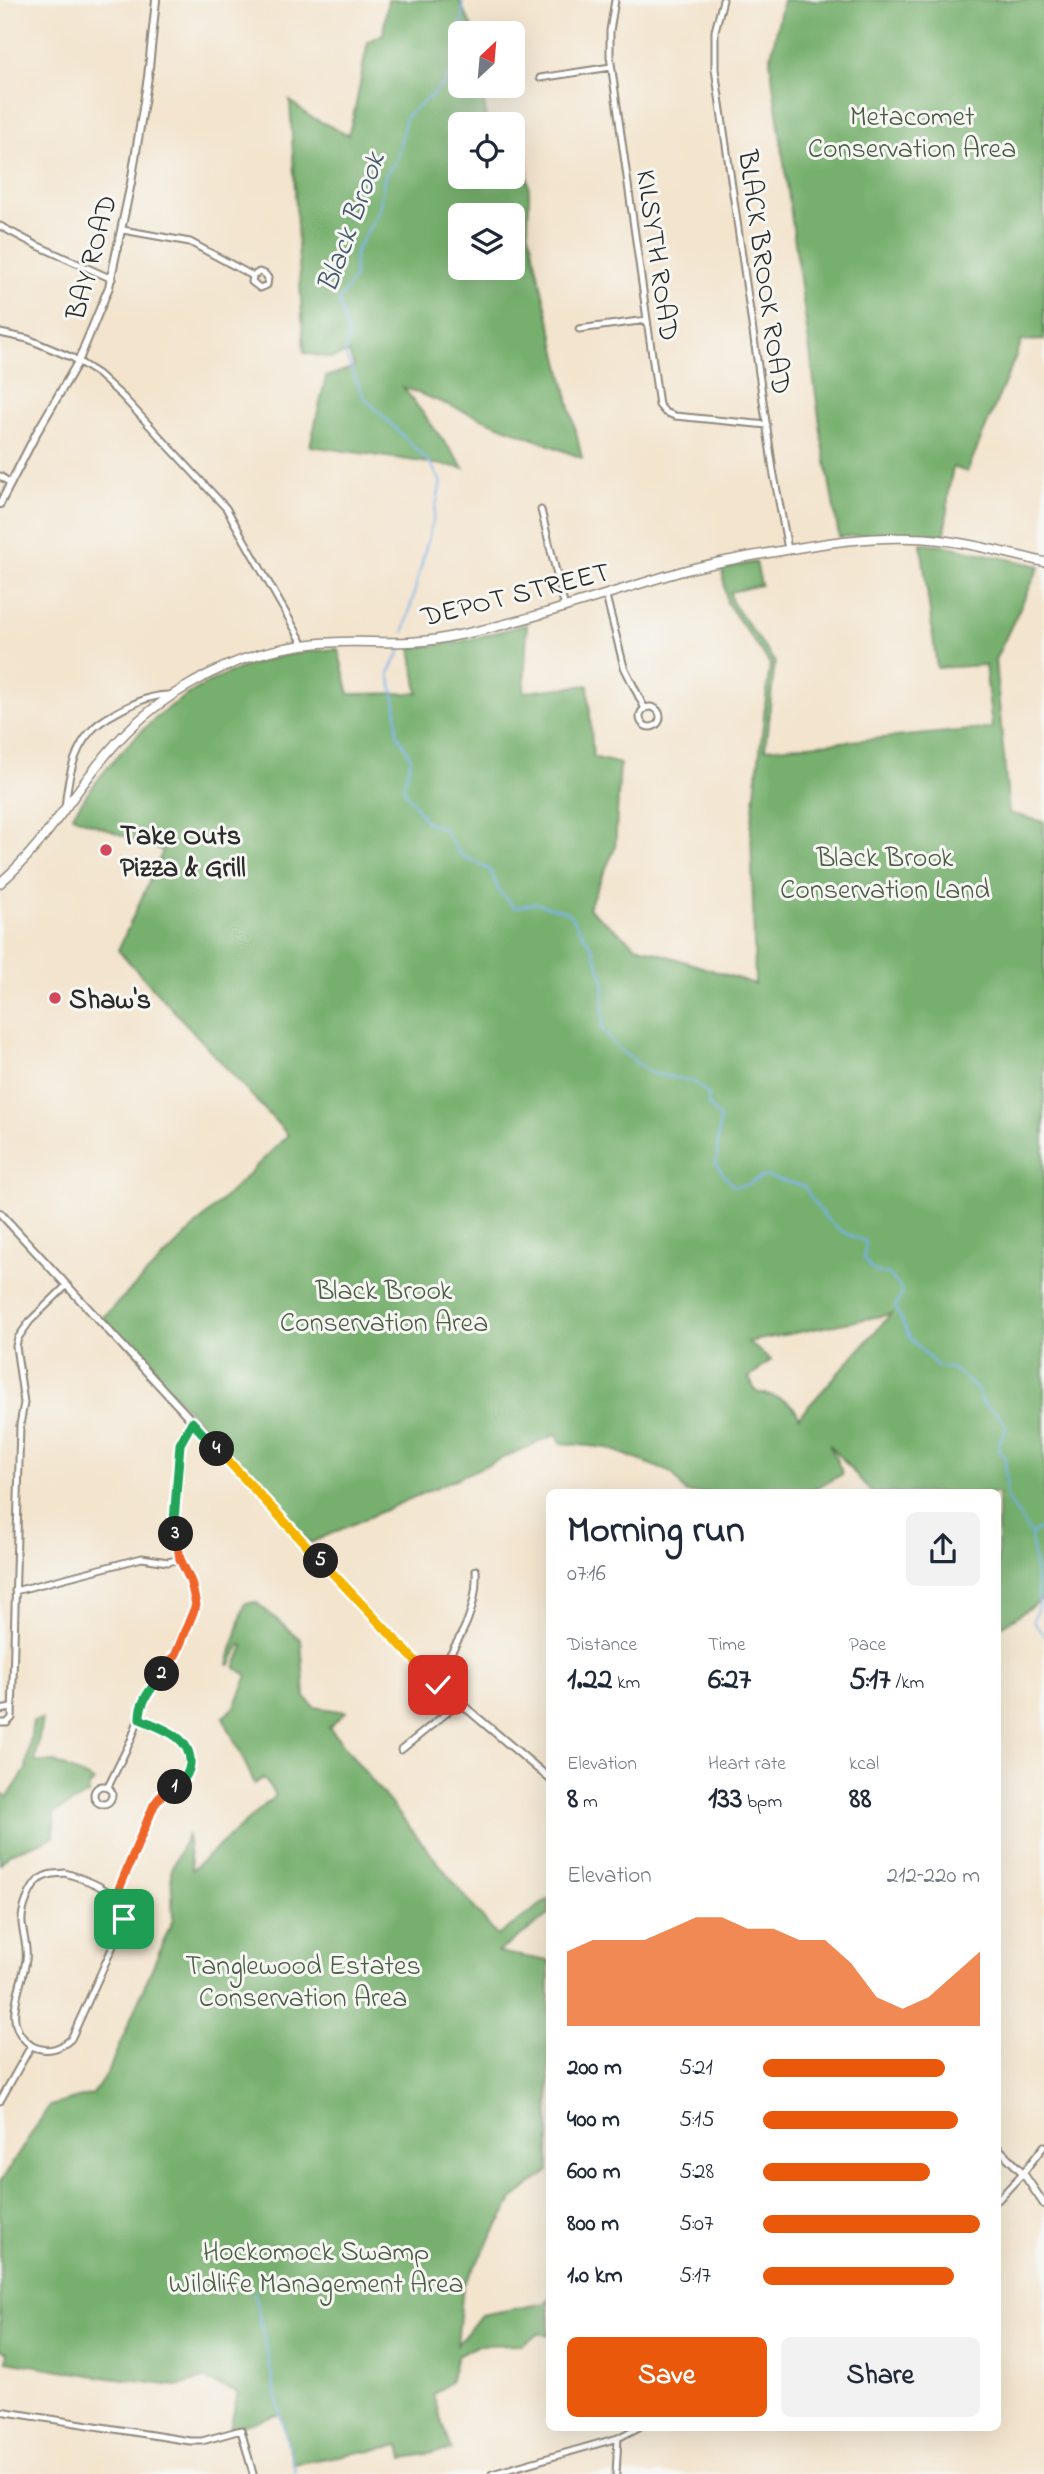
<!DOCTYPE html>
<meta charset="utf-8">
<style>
body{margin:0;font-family:"Indie Flower",sans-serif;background:#f2f2f3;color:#1f2937;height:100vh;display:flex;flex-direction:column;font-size:26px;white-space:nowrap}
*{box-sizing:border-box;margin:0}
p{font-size:23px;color:#747a83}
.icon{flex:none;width:38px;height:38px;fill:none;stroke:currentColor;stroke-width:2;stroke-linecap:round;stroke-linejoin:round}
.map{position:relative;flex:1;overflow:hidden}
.sheet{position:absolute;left:546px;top:1489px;width:455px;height:942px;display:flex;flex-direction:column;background:#fff;border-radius:10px;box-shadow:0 7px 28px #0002}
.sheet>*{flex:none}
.needle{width:46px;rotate:26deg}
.buttons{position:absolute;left:448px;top:21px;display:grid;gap:14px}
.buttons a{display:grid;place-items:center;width:77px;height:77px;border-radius:10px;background:#fff;box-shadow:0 7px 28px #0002;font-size:35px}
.pin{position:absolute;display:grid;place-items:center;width:60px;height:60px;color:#fff;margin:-30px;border-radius:14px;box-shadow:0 4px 10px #0006}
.km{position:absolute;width:35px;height:35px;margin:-18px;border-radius:50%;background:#222;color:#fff;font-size:19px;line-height:35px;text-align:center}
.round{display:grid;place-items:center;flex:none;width:74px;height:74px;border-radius:10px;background:#f2f2f3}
.overview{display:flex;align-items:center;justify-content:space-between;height:119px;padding:0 21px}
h1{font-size:38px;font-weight:700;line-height:52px}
.stats{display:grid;grid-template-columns:repeat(3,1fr);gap:10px;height:119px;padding:7px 21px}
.stats div{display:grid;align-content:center}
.stats b{font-size:30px;font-weight:700}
.stats small{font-size:19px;font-weight:400}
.stats p{font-size:19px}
.chart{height:196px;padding:14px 21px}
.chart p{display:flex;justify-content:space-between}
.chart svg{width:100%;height:126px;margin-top:7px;fill:#ea580c;opacity:.7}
.action{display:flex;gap:14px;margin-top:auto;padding:14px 21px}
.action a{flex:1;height:80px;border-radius:10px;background:#ea580c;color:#fff;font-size:28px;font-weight:700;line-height:80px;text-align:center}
.action a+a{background:#f2f2f3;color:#1f2937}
ul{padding:0 21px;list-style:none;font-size:23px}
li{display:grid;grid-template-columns:112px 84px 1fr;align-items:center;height:52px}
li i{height:18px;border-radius:9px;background:#ea580c}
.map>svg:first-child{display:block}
</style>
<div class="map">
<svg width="1044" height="2474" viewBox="0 0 1044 2474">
<rect width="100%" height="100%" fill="#f6f6f2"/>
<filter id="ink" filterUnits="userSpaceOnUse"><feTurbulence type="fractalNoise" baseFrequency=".0143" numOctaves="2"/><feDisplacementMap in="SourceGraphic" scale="14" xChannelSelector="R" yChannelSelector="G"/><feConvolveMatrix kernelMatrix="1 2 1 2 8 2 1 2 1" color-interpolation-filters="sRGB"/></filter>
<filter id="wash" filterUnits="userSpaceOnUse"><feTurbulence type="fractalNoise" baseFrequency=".00686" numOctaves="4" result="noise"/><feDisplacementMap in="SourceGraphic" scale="28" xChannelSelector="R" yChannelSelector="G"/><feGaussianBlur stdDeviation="1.57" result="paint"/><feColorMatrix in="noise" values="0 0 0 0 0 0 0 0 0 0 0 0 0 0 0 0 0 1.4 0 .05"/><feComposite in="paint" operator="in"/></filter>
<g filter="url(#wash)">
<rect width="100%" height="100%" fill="#f3e4cd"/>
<path fill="#77b06e" stroke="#516e4c" stroke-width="2" fill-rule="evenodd" d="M 388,0 L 459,0 L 475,33 L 460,33 L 460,86 L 482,86 L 487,124 L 460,124 L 460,177 L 513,177 L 513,128 L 524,124 L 529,193 L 528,230 L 582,458 L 403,387 L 464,468 L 310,446 L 326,377 L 354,367 L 349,353 L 331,358 L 304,353 L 290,101 L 309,116 L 348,135 C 358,104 361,73 368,42 L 383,34 ZM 460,215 L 513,215 L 513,268 L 460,268 Z
M 783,0 L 1044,0 L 1044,340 L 1022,341 L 967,472 L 953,467 L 949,487 L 945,535 L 896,533 L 839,537 L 822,439 L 770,61 Z
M 921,543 L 943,545 L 1040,566 L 995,660 L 1009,813 L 1044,822 L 1044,1598 L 998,1629 L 998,1493 L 872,1493 L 829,1444 L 843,1474 L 805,1493 L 686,1493 L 672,1473 L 608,1448 L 561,1443 L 557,1434 L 310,1543 L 103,1317 L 288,1135 L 118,950 L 163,851 L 72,816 C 138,716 215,655 338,649 L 349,694 L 418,693 L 411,648 L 460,642 L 527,624 L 524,692 L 588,685 L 593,757 L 620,764 L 615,848 L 588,908 L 636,946 L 755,984 L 751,828 L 770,664 L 727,603 L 722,569 L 756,562 L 761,585 L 730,592 L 732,602 L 775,662 L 765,749 L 992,728 L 985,665 L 937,668 ZM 891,1314 L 799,1417 C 793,1399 773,1396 756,1392 L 749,1378 L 771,1360 L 748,1342 Z
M 256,1602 L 301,1640 L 305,1697 L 314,1707 L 346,1712 L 329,1727 L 497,1936 L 549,1899 L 549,1915 L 498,1952 L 549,1961 L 549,2171 L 514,2198 L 463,2286 L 457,2345 L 481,2315 L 545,2303 L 549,2298 L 549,2335 L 540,2333 L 522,2344 L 479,2345 L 457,2356 L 450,2382 L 433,2395 L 451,2450 L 403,2458 L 400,2445 L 293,2464 L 280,2414 L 230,2429 L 238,2393 L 204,2379 L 177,2386 L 109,2378 L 6,2361 L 7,2352 L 0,2349 L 0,2183 L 49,2106 L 93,2094 L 108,2072 L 173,1919 L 171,1869 L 187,1836 L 192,1870 L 276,1795 L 263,1778 L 255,1784 L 223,1717 L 235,1707 L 248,1675 L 235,1668 L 244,1646 L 240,1645 L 231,1665 L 228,1664 L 245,1603 Z
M 42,1719 L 35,1762 L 55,1762 L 94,1781 L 89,1787 L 88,1794 L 54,1813 L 54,1837 L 10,1853 L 0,1864 L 0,1792 L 8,1797 L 26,1769 L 33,1721 Z"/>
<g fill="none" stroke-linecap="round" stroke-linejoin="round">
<path stroke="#79b1e8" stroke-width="2" d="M 462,33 L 463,0
M 404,632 L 433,520 L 441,482 L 430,463 L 364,397 L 345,355 L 348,336 L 339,301 L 354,278 L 355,253 L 379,211 L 385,175 L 397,160 L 406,116 L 436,92 L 460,62
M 401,650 L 389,673 L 396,704 L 397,733 L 411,758 L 403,788 L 426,822 L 443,828 L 459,854 L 490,870 L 499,891 L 515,908 L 535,903 L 568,912 L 593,949 L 604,981 L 602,1029 L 617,1048 L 650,1073 L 693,1081 L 709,1095 L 708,1104 L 720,1119 L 716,1164 L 733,1186 L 746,1185 L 764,1176 L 804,1186 C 820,1214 834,1233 866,1241 L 864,1258 L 873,1271 L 890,1275 L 903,1292 L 895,1307 L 910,1338 L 937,1366 L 953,1369 L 976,1388 L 984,1405 L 997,1413 L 1007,1427 L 999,1443 L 999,1451 L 1005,1458 L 1007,1498 L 1031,1535 L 1039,1604 L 1033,1621 L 1044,1636
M 1031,1535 L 1044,1526
M 254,2292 L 281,2419 L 296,2474"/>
</g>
</g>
<g filter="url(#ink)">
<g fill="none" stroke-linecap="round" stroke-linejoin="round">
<g stroke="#8f887c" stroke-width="9">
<path id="minor" d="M 615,0 L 610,31 L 610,56 L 659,405 L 665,412 L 675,416 L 767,425
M 723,0 L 715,31 L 715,69 L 773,470 L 788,549
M 540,78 L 611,67
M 0,226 L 36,245 L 112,279
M 123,230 L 190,242 L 253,276 L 252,282 L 260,288 L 267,285 L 268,278 L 265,274 L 259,272 L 253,276
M 579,329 L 647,320
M 0,333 L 28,339 L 73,358 L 98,374 L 123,397 L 226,508 L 304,645
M 0,476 L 10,483
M 541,510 L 565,608
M 606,596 L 624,667 L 644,707
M640 717a10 10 0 1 1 20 0a10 10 0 1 1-20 0Z
M 65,809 C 67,783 73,750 91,731 C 99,721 112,715 123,709 C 139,701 152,695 170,695
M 15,1591 L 142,1558 L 168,1562 L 180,1559
M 442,1667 C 462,1636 478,1608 476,1570
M 426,1674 L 442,1667 L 442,1675 L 438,1685
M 0,1710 L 11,1708
M 0,1723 L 7,1723 L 12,1718 L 20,1425 L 24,1403 L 16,1346 L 18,1338 L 30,1321 L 66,1286
M 401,1750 L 459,1703
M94 1795a9 9 0 1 1 18 0a9 9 0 1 1-18 0Z
M 108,1787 L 131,1740 L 148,1693 L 176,1654 L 196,1605 L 191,1582 L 180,1559 L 174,1521 L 180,1445 L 192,1422
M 65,1873 C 91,1881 125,1892 123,1924 L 71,2039 C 60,2049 46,2053 32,2046 C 0,2024 21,1992 26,1960 C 28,1948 23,1935 22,1923 C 21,1910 30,1887 40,1879 C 47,1873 57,1874 65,1873 Z
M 115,1896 L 154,1805 L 163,1793 L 178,1786 L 188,1773 L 188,1751 L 182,1740 L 140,1719
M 0,2101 L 31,2046
M 998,2200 L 1023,2173 L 1044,2146
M 0,2411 L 190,2441 L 202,2441 L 241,2430 L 253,2474
M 492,2474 L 618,2438 L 639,2427
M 616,2474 L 618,2438"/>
</g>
<g stroke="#8f887c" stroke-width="10">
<path id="major" d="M 0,504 L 37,432 L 78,362 L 109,287 L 131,183 L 148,77 L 156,0
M 0,1213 L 426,1674 L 550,1779
M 998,2148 L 1023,2173 L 1044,2204"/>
</g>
<g stroke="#8f887c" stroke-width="11">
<path id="highway" d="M 0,883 C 50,840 75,787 118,741 C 139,718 164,699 191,684 C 235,657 288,643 340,642 C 375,641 410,645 444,638 C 524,623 601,595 679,572 C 714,562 750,556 786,550 C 828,542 871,536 913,538 C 957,539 1001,552 1044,562"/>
</g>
<use href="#minor" stroke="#fff" stroke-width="5"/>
<use href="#major" stroke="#fff" stroke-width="6"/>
<use href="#highway" stroke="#fff" stroke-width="8"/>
</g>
</g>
<g fill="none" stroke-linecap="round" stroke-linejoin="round" filter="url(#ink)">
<g stroke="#fff" stroke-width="14">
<path id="split-1" d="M 124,1919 L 116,1896 L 154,1805 L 163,1793 L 175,1787"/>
</g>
<g stroke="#fff" stroke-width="14">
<path id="split-2" d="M 162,1674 C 152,1688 139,1702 140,1719 C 160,1728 192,1736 190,1764 C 189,1774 184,1781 175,1787"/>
</g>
<g stroke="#fff" stroke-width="14">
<path id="split-3" d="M 162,1674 L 176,1654 L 196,1605 L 191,1582 L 180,1559 L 176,1534"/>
</g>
<g stroke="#fff" stroke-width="14">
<path id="split-4" d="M 176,1534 L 174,1521 L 180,1444 L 192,1422 L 217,1449"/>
</g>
<g stroke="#fff" stroke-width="14">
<path id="split-5" d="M 217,1449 L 321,1561"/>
</g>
<g stroke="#fff" stroke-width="14">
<path id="split-6" d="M 321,1561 L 438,1685"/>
</g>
<use href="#split-1" stroke="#f0652b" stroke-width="9"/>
<use href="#split-2" stroke="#22a559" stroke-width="9"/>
<use href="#split-3" stroke="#f0652b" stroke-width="9"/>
<use href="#split-4" stroke="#22a559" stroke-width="9"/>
<use href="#split-5" stroke="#f5b400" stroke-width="9"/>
<use href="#split-6" stroke="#f5b400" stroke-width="9"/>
</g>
<g fill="#d1495b" stroke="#f6f6f2" stroke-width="2.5">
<circle cx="106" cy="850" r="7"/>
<circle cx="55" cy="998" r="7"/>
</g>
<g text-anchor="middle" stroke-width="6" stroke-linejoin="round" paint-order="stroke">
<g font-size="28" fill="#4a5c44" stroke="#f6f6f2">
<text x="912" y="125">Metacomet<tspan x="912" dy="32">Conservation Area</tspan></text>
<text x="885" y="866">Black Brook<tspan x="885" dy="32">Conservation Land</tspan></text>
<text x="384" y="1299">Black Brook<tspan x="384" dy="32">Conservation Area</tspan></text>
<text x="303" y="1974">Tanglewood Estates<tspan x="303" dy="32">Conservation Area</tspan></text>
<text x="316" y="2260">Hockomock Swamp<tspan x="316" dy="32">Wildlife Management Area</tspan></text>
</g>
<g font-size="28" fill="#2b2b2b" stroke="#f6f6f2">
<text transform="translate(659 255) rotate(82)" y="10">KILSYTH ROAD</text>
<text transform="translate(90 257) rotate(-75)" y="10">BAY ROAD</text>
<text transform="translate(766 272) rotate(82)" y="10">BLACK BROOK ROAD</text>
<text transform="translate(515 593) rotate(-14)" y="10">DEPOT STREET</text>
</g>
<g font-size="28" font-weight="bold" fill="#2b2b2b" stroke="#f6f6f2" text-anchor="start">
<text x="120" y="844">Take Outs<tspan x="120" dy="32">Pizza &amp; Grill</tspan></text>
<text x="69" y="1008">Shaw's</text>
</g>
<g font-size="30" font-style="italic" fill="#465a6d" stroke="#f6f6f2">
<text transform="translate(350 222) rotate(-70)" y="10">Black Brook</text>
</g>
</g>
</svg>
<div class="buttons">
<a><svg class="needle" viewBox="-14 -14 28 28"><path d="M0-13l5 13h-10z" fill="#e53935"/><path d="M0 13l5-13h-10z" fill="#747a83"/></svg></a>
<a><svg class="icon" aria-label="locate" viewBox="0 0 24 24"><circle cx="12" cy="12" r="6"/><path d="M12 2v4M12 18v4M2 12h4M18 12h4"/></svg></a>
<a><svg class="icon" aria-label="layers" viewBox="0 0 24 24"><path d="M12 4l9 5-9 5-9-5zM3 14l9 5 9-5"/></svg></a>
</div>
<div class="pin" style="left:124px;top:1919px;background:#1e9e55"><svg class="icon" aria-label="arrive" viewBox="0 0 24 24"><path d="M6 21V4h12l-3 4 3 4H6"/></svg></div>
<div class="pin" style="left:438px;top:1685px;background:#d93025"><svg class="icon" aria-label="check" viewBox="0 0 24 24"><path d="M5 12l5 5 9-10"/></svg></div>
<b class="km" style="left:175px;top:1787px">1</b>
<b class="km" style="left:162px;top:1674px">2</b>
<b class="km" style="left:176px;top:1534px">3</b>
<b class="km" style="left:217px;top:1449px">4</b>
<b class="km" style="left:321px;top:1561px">5</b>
<section class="sheet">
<div class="overview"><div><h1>Morning run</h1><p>07:16</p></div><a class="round"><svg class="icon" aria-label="share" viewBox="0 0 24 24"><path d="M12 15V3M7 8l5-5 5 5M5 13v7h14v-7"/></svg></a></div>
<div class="stats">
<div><p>Distance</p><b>1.22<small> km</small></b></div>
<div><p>Time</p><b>6:27</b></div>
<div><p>Pace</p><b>5:17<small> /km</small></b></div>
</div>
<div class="stats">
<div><p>Elevation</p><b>8<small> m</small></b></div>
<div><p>Heart rate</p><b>133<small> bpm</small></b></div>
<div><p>kcal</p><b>88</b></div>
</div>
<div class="chart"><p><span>Elevation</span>212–220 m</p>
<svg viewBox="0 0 160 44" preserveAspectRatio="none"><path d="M0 44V18L10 14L20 14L30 14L40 10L50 6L60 6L70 10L80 10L90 14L100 14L110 22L120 34L130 38L140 34L150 26L160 18V44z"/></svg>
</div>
<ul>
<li><b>200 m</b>5:21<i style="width:84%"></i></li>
<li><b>400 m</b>5:15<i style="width:90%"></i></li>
<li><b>600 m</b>5:28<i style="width:77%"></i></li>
<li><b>800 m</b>5:07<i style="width:100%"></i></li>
<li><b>1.0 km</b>5:17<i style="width:88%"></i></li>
</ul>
<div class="action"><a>Save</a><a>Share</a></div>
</section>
</div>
